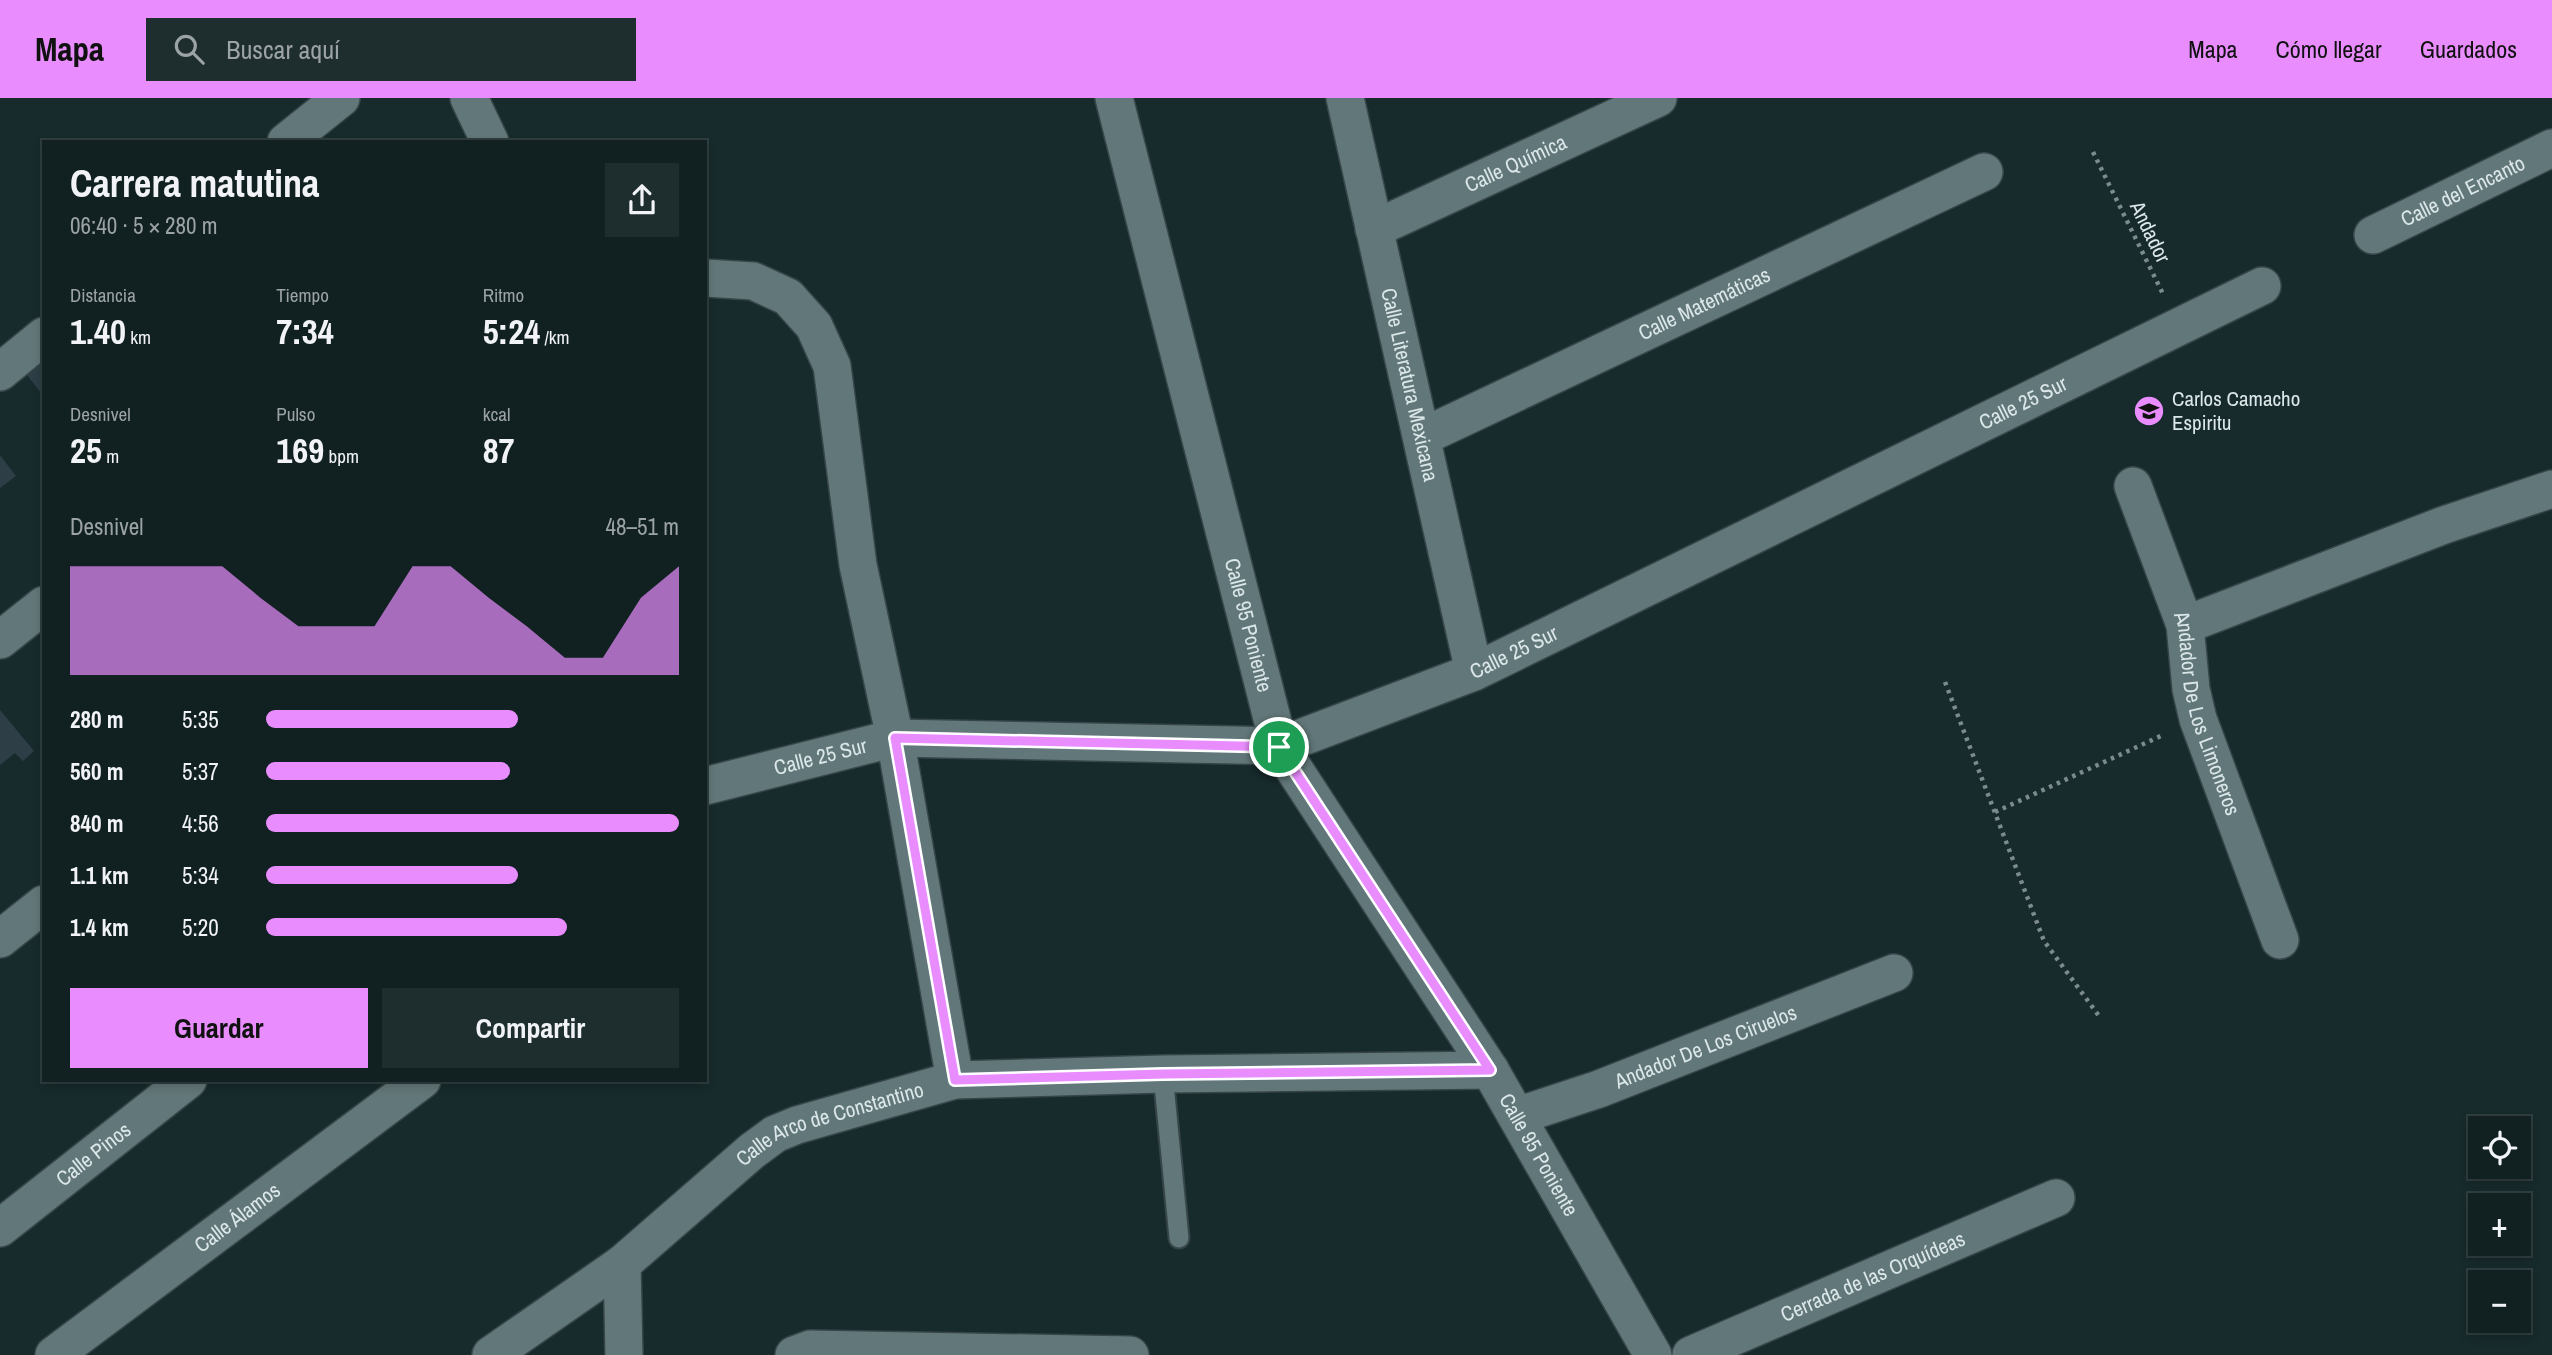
<!DOCTYPE html>
<html lang="es">
<meta charset="utf-8">
<style>
body{margin:0;font-family:"Archivo Narrow",sans-serif;background:#1e2d2e;color:#f1f3f6;height:100vh;display:flex;flex-direction:column;font-size:26px;white-space:nowrap}
*{box-sizing:border-box;margin:0}
p{font-size:23px;color:#9ca3a5}
.icon{flex:none;width:38px;height:38px;fill:none;stroke:currentColor;stroke-width:2;stroke-linecap:round;stroke-linejoin:round}
.map{position:relative;flex:1;overflow:hidden}
.side{position:absolute;left:42px;top:42px;width:665px;height:942px;display:flex;flex-direction:column;background:#112021;border-radius:0px;box-shadow:0 4px 10px #0003,0 0 0 2px #303e3f}
.side>*{flex:none}
.tools{position:absolute;left:2468px;top:1018px;display:grid;gap:14px}
.tools a{display:grid;place-items:center;width:63px;height:63px;border-radius:0px;background:#112021;box-shadow:0 4px 10px #0003,0 0 0 2px #303e3f;font-size:35px}
.pin{position:absolute;display:grid;place-items:center;width:60px;height:60px;color:#fff;margin:-30px;border:4px solid #fff;border-radius:50%;box-shadow:0 2px 7px #0007}
.round{display:grid;place-items:center;flex:none;width:74px;height:74px;border-radius:0px;background:#1e2d2e}
.head{display:flex;align-items:center;justify-content:space-between;height:119px;padding:0 28px}
h1{font-size:38px;font-weight:800;line-height:52px}
.stats{display:grid;grid-template-columns:repeat(3,1fr);gap:10px;height:119px;padding:7px 28px}
.stats div{display:grid;align-content:center}
.stats b{font-size:35px;font-weight:800}
.stats small{font-size:19px;font-weight:400}
.stats p{font-size:19px}
.chart{height:196px;padding:14px 28px}
.chart p{display:flex;justify-content:space-between}
.chart svg{width:100%;height:126px;margin-top:7px;fill:#e98dfe;opacity:.7}
.cta{display:flex;gap:14px;margin-top:auto;padding:14px 28px}
.cta a{flex:1;height:80px;border-radius:0px;background:#e98dfe;color:#111;font-size:28px;font-weight:800;line-height:80px;text-align:center}
.cta a+a{background:#1e2d2e;color:#f1f3f6}
ul{padding:0 28px;list-style:none;font-size:23px}
li{display:grid;grid-template-columns:112px 84px 1fr;align-items:center;height:52px}
li i{height:18px;border-radius:9px;background:#e98dfe}
header{display:flex;align-items:center;gap:42px;box-sizing:border-box;height:98px;padding:0 35px;background:#e98dfe;color:#111}
header strong{font-size:33px}
nav{display:flex;gap:38px;margin-inline-start:auto;font-size:24px}
.search{width:490px;height:63px;background:#1e2d2e;display:flex;align-items:center;gap:18px;box-sizing:border-box;padding:0 24px;border-radius:0px;color:#9ca3a5;font-size:26px}
.map>svg:first-child{display:block}
</style>
<header>
<strong>Mapa</strong>
<div class="search"><svg class="icon" aria-label="search" viewBox="0 0 24 24"><circle cx="10" cy="10" r="6"/><path d="M15 15l6 6"/></svg>Buscar aquí</div>
<nav><a>Mapa</a><a>Cómo llegar</a><a>Guardados</a></nav>
</header>
<div class="map">
<svg width="2552" height="1257" viewBox="0 0 2552 1257">
<rect width="100%" height="100%" fill="#172a2c"/>
<path fill="#2d3e46" d="M 44,247 L 44,299 L 24,273 Z
M 0,357 L 16,378 L 0,390 Z
M 0,612 L 34,653 L 23,663 L 15,655 L 0,667 Z"/>
<g fill="none" stroke-linecap="round" stroke-linejoin="round">
<g stroke="#364547" stroke-width="23">
<path id="service" d="M 1163,976 L 1179,1140"/>
</g>
<g stroke="#364547" stroke-width="40">
<g id="minor">
<path d="M 469,0 L 490,44"/>
<path id="s1" d="M 1114,0 L 1279,648 L 1490,972 L 1653,1257"/>
<path id="s2" d="M 1345,0 L 1474,574"/>
<path d="M 286,44 L 341,0"/>
<path id="s3" d="M 1374,131 L 1658,0"/>
<path id="s4" d="M 2373,137 L 2552,50"/>
<path d="M 705,180 L 753,183 L 788,199 L 814,228 L 832,268 L 858,467 L 895,640 L 955,982"/>
<path d="M 0,274 L 44,238"/>
<path id="s5" d="M 1422,339 L 1984,74"/>
<path id="s6" d="M 2133,388 L 2185,527 L 2191,591 L 2198,621 L 2280,842"/>
<path d="M 2185,527 L 2444,427 L 2552,391"/>
<path d="M 0,542 L 44,507"/>
<path id="s7" d="M 705,688 L 895,640 L 1279,648 L 1474,574 L 2262,188"/>
<path d="M 0,841 L 44,806"/>
<path id="s8" d="M 1517,1018 L 1599,991 L 1894,875"/>
<path id="s9" d="M 0,1130 L 188,982"/>
<path d="M 622,1166 L 624,1257"/>
<path id="s10" d="M 54,1257 L 422,982"/>
<path id="s11" d="M 491,1257 L 622,1166 L 752,1053 L 775,1036 L 797,1027 L 955,982 L 1163,976 L 1490,972"/>
<path d="M 794,1257 L 810,1251 L 1130,1257"/>
<path id="s12" d="M 1691,1257 L 2056,1100"/>
</g>
</g>
<path stroke="#7c8b8d" stroke-width="4.5" stroke-dasharray="3.5 5" stroke-linecap="butt" d="M 2093,54 L 2163,196
M 1945,584 L 2044,843 L 2099,918
M 1995,714 L 2163,637"/>
<use href="#service" stroke="#627779" stroke-width="19"/>
<use href="#minor" stroke="#627779" stroke-width="37"/>
</g>
<g fill="none" stroke-linecap="round" stroke-linejoin="round">
<g stroke="#fff" stroke-width="14">
<path id="route" d="M 895,640 L 1279,649 L 1490,972 L 1163,976 L 955,982 Z"/>
</g>
<use href="#route" stroke="#e98dfe" stroke-width="9"/>
</g>
<defs>
<g id="school-disc" transform="scale(1.575)"><circle r="9.5" fill="#e98dfe" stroke="#172a2c"/><path d="M0-5L7-2L0 1L-7-2ZM-4 1L0 2.5L4 1V4Q0 6-4 4Z" fill="#111"/></g>
</defs>
<g fill-rule="evenodd">
<use href="#school-disc" x="2149" y="313"/>
</g>
<g text-anchor="middle" stroke-width="5" stroke-linejoin="round" paint-order="stroke">
<g font-size="21" fill="#dbe7e8" stroke="#172a2c">
<text dy="7" stroke="none"><textPath href="#s3" startOffset="156">Calle Química</textPath></text>
<text dy="7" stroke="none"><textPath href="#s4" startOffset="100">Calle del Encanto</textPath></text>
<text transform="translate(2150 134) rotate(64)" y="7">Andador</text>
<text dy="7" stroke="none"><textPath href="#s5" startOffset="312">Calle Matemáticas</textPath></text>
<text dy="7" stroke="none"><textPath href="#s2" startOffset="294">Calle Literatura Mexicana</textPath></text>
<text dy="7" stroke="none"><textPath href="#s7" startOffset="1400">Calle 25 Sur</textPath></text>
<text dy="7" stroke="none"><textPath href="#s1" startOffset="544">Calle 95 Poniente</textPath></text>
<text dy="7" stroke="none"><textPath href="#s7" startOffset="833">Calle 25 Sur</textPath></text>
<text dy="7" stroke="none"><textPath href="#s6" startOffset="240">Andador De Los Limoneros</textPath></text>
<text dy="7" stroke="none"><textPath href="#s7" startOffset="119">Calle 25 Sur</textPath></text>
<text dy="7" stroke="none"><textPath href="#s8" startOffset="201">Andador De Los Ciruelos</textPath></text>
<text dy="7" stroke="none"><textPath href="#s11" startOffset="415">Calle Arco de Constantino</textPath></text>
<text dy="7" stroke="none"><textPath href="#s9" startOffset="119">Calle Pinos</textPath></text>
<text dy="7" stroke="none"><textPath href="#s1" startOffset="1153">Calle 95 Poniente</textPath></text>
<text dy="7" stroke="none"><textPath href="#s10" startOffset="229">Calle Álamos</textPath></text>
<text dy="7" stroke="none"><textPath href="#s12" startOffset="198">Cerrada de las Orquídeas</textPath></text>
</g>
<g font-size="21" fill="#dbe7e8" stroke="#172a2c" text-anchor="start">
<text x="2172" y="308">Carlos Camacho<tspan x="2172" dy="24">Espiritu</tspan></text>
</g>
</g>
</svg>
<div class="tools">
<a><svg class="icon" aria-label="locate" viewBox="0 0 24 24"><circle cx="12" cy="12" r="6"/><path d="M12 2v4M12 18v4M2 12h4M18 12h4"/></svg></a>
<a>+</a>
<a>−</a>
</div>
<div class="pin" style="left:1279px;top:649px;background:#1e9e55"><svg class="icon" aria-label="arrive" viewBox="0 0 24 24"><path d="M6 21V4h12l-3 4 3 4H6"/></svg></div>
<section class="side">
<div class="head"><div><h1>Carrera matutina</h1><p>06:40 · 5 × 280 m</p></div><a class="round"><svg class="icon" aria-label="share" viewBox="0 0 24 24"><path d="M12 15V3M7 8l5-5 5 5M5 13v7h14v-7"/></svg></a></div>
<div class="stats">
<div><p>Distancia</p><b>1.40<small> km</small></b></div>
<div><p>Tiempo</p><b>7:34</b></div>
<div><p>Ritmo</p><b>5:24<small> /km</small></b></div>
</div>
<div class="stats">
<div><p>Desnivel</p><b>25<small> m</small></b></div>
<div><p>Pulso</p><b>169<small> bpm</small></b></div>
<div><p>kcal</p><b>87</b></div>
</div>
<div class="chart"><p><span>Desnivel</span>48–51 m</p>
<svg viewBox="0 0 160 44" preserveAspectRatio="none"><path d="M0 44V6L10 6L20 6L30 6L40 6L50 17L60 27L70 27L80 27L90 6L100 6L110 17L120 27L130 38L140 38L150 17L160 6V44z"/></svg>
</div>
<ul>
<li><b>280 m</b>5:35<i style="width:61%"></i></li>
<li><b>560 m</b>5:37<i style="width:59%"></i></li>
<li><b>840 m</b>4:56<i style="width:100%"></i></li>
<li><b>1.1 km</b>5:34<i style="width:61%"></i></li>
<li><b>1.4 km</b>5:20<i style="width:73%"></i></li>
</ul>
<div class="cta"><a>Guardar</a><a>Compartir</a></div>
</section>
</div>
